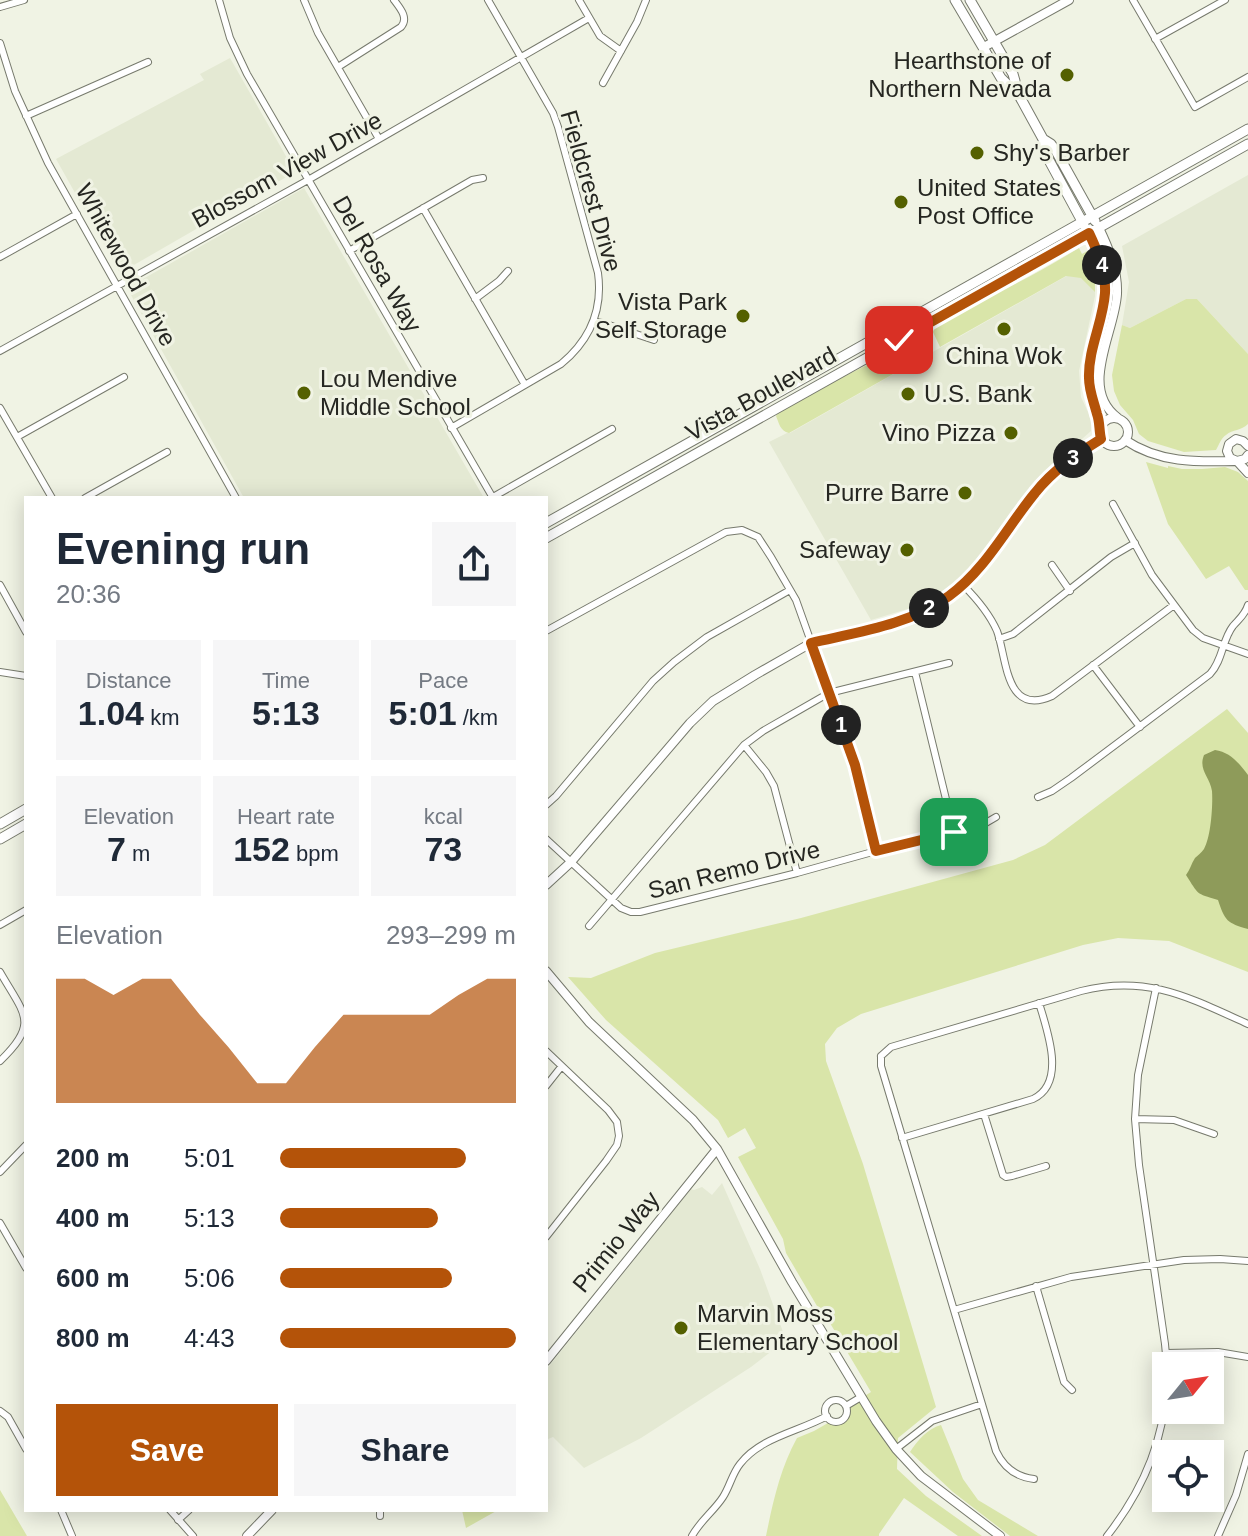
<!DOCTYPE html>
<meta charset="utf-8">
<style>
body{margin:0;font-family:Arial,sans-serif;background:#f6f6f7;color:#1f2937;height:100vh;display:flex;flex-direction:column;font-size:30px;white-space:nowrap}
*{box-sizing:border-box;margin:0}
p{font-size:26px;color:#747a83}
.icon{flex:none;width:44px;height:44px;fill:none;stroke:currentColor;stroke-width:2;stroke-linecap:round;stroke-linejoin:round}
.map{position:relative;flex:1;overflow:hidden}
.details{position:absolute;left:24px;top:496px;width:524px;height:1016px;display:flex;flex-direction:column;background:#fff;border-radius:0px;box-shadow:0 4px 20px #0003}
.details>*{flex:none}
.needle{width:52px;rotate:60deg}
.buttons{position:absolute;left:1152px;top:1352px;display:grid;gap:16px}
.buttons a{display:grid;place-items:center;width:72px;height:72px;border-radius:0px;background:#fff;box-shadow:0 4px 20px #0003;font-size:40px}
.pin{position:absolute;display:grid;place-items:center;width:68px;height:68px;color:#fff;margin:-34px;border-radius:16px;box-shadow:0 4px 12px #0006}
.km{position:absolute;width:40px;height:40px;margin:-20px;border-radius:50%;background:#222;color:#fff;font-size:22px;line-height:40px;text-align:center}
.round{display:grid;place-items:center;flex:none;width:84px;height:84px;border-radius:0px;background:#f6f6f7}
.summary{display:flex;align-items:center;justify-content:space-between;height:136px;padding:0 32px}
h1{font-size:44px;font-weight:600;line-height:60px}
.metrics{display:grid;grid-template-columns:repeat(3,1fr);gap:12px;height:136px;padding:8px 32px}
.metrics div{display:grid;align-content:center;border-radius:0px;background:#f6f6f7;text-align:center}
.metrics b{font-size:34px;font-weight:600}
.metrics small{font-size:22px;font-weight:400}
.metrics p{font-size:22px}
.chart{height:224px;padding:16px 32px}
.chart p{display:flex;justify-content:space-between}
.chart svg{width:100%;height:144px;margin-top:8px;fill:#b45309;opacity:.7}
.action{display:flex;gap:16px;margin-top:auto;padding:16px 32px}
.action a{flex:1;height:92px;border-radius:0px;background:#b45309;color:#fff;font-size:32px;font-weight:600;line-height:92px;text-align:center}
.action a+a{background:#f6f6f7;color:#1f2937}
ul{padding:0 32px;list-style:none;font-size:26px}
li{display:grid;grid-template-columns:128px 96px 1fr;align-items:center;height:60px}
li i{height:20px;border-radius:10px;background:#b45309}
.map>svg:first-child{display:block}
</style>
<div class="map">
<svg width="1248" height="1536" viewBox="0 0 1248 1536">
<rect width="100%" height="100%" fill="#f0f3e4"/>
<path fill="#e4e9d3" d="M 230,58 L 295,172 L 120,273 L 56,159 L 204,80 L 200,74 Z
M 1248,175 L 1248,354 L 1197,299 L 1186,299 L 1130,328 L 1122,325 L 1129,282 L 1122,246 Z
M 304,188 L 484,498 L 244,498 L 127,288 Z
M 1093,261 L 1095,272 L 1095,296 L 1079,371 L 1081,397 L 1088,412 L 1092,425 L 1091,431 L 1038,478 L 973,563 L 959,579 L 939,594 L 914,607 L 871,620 L 769,442 L 789,432 L 790,433 Z
M 722,1183 L 760,1269 L 786,1340 L 751,1367 L 641,1438 L 584,1468 L 553,1437 L 548,1439 L 546,1437 L 546,1370 L 691,1189 L 694,1190 L 702,1187 L 712,1195 Z"/>
<path fill="#d9e5a9" d="M 1079,248 L 1082,254 L 1087,251 L 1093,261 L 1086,265 L 1089,271 L 1095,272 L 1095,292 L 1081,278 L 1066,276 L 940,347 L 933,332 C 939,315 995,294 1013,285 C 1036,274 1057,261 1079,248 Z
M 1186,299 L 1197,299 L 1248,354 L 1248,424 C 1241,431 1233,429 1226,435 C 1221,438 1219,445 1216,450 L 1184,452 L 1148,441 L 1139,434 L 1133,420 L 1120,405 L 1114,391 L 1112,375 L 1122,325 L 1130,328 Z
M 919,339 L 927,343 L 932,352 L 789,433 C 780,431 779,423 776,416 L 778,413 L 841,378 Z
M 1146,462 L 1168,468 L 1168,466 L 1182,469 L 1202,469 L 1225,467 L 1238,472 L 1248,481 L 1248,590 L 1245,590 L 1229,566 L 1206,579 L 1168,524 Z
M 1227,709 L 1248,733 L 1248,972 L 1169,941 L 1118,938 L 1083,945 L 861,1014 L 837,1028 L 825,1044 L 826,1061 L 863,1164 L 936,1407 L 898,1438 L 897,1469 L 926,1496 L 982,1536 L 958,1536 L 904,1498 L 879,1534 L 879,1536 L 766,1536 C 773,1502 780,1469 797,1438 L 814,1431 L 828,1423 L 841,1423 L 848,1417 L 847,1407 L 871,1392 L 824,1313 L 817,1306 L 786,1253 L 783,1239 L 738,1157 L 756,1148 L 745,1128 L 728,1138 L 718,1120 L 606,1020 L 568,977 L 591,978 L 655,953 L 801,918 L 1013,860 L 1045,845 Z
M 941,1425 L 963,1479 L 978,1500 L 1038,1536 L 1010,1536 L 953,1492 L 910,1452 C 918,1440 927,1429 941,1425 Z
M 0,1490 L 27,1536 L 0,1536 Z
M 462,1510 L 498,1510 L 466,1528 Z"/>
<path fill="#8e9b5a" d="M 1215,750 C 1230,752 1239,763 1248,775 L 1248,929 C 1227,923 1225,921 1218,900 C 1195,893 1199,895 1186,875 C 1190,870 1191,864 1195,858 C 1198,855 1201,853 1204,849 C 1211,837 1213,805 1212,791 C 1210,777 1198,770 1204,755 Z"/>
<g fill="none" stroke-linecap="round" stroke-linejoin="round">
<g stroke="#777a6d" stroke-width="8">
<path id="minor" d="M 219,0 L 230,38 L 247,74 L 493,498
M 304,0 L 318,33 L 379,139
M 579,0 L 600,36 L 621,51
M 1133,0 L 1195,107 L 1248,77
M 0,7 L 24,0
M 1155,39 L 1225,0
M 0,43 L 15,91 L 48,163 L 236,498
M 338,67 L 401,27 C 409,18 400,8 394,0
M 603,83 L 637,22 L 646,0
M 26,116 L 148,62
M 423,208 L 525,385
M 349,251 L 472,180 L 483,178
M 0,257 L 77,214
M 475,299 L 499,281 L 508,271
M 594,320 L 654,340
M 0,351 L 308,180 L 589,18
M 0,408 L 52,498
M 451,428 L 561,364 C 590,340 603,310 598,273 L 558,127 L 553,113 L 488,0
M 17,437 L 124,377
M 493,497 L 612,429
M 85,498 L 167,452
M 1113,504 L 1152,575 L 1193,630 L 1203,638 L 1248,654
M 1052,565 L 1070,591
M 0,585 L 26,632
M 963,585 C 977,599 989,613 997,631 C 1007,658 1005,717 1052,696 L 1174,605
M 546,631 L 726,532 L 742,530 L 758,537 L 771,557 L 796,600 L 855,765 L 876,851
M 999,639 L 1013,634 L 1111,557 L 1135,543
M 1093,665 L 1140,727
M 0,672 L 26,676
M 915,672 L 954,832
M 744,745 L 766,772 L 774,786 L 797,873
M 1038,797 L 1052,791 L 1071,778 L 1210,674 C 1223,660 1222,640 1233,626 C 1239,619 1245,615 1248,605
M 546,805 L 556,796 L 653,681 L 674,662 L 707,637 L 790,590
M 546,839 L 621,908 L 631,912 L 640,912 L 797,873 L 876,851 L 984,824 L 996,817
M 0,925 L 26,910
M 589,926 L 744,745 L 763,731 L 829,693 L 949,663
M 0,972 C 24,1014 40,1023 0,1061
M 1156,988 L 1138,1075 L 1135,1119 L 1139,1165 L 1165,1344 L 1167,1366
M 546,1051 L 608,1110 L 617,1122 L 619,1136 L 617,1145 L 606,1161 L 546,1237
M 881,1056 L 881,1066 L 996,1451 C 1004,1468 1016,1477 1034,1479
M 881,1056 L 891,1047 L 1081,991 C 1147,974 1190,998 1248,1024
M 546,1086 L 561,1067
M 984,1114 L 1003,1175 L 1006,1177 L 1012,1176 L 1046,1166
M 1135,1119 L 1174,1120 L 1214,1134
M 902,1138 L 1033,1099 C 1067,1083 1047,1030 1039,1003
M 0,1172 L 26,1145
M 0,1223 L 26,1268
M 1036,1286 L 1064,1382 L 1072,1390
M 954,1310 L 1071,1277 L 1184,1260 L 1220,1259 L 1248,1261
M 1166,1353 L 1218,1352 L 1248,1357
M825 1411a11 11 0 1 1 22 0a11 11 0 1 1-22 0Z
M 846,1406 L 861,1397
M 0,1411 L 8,1417 L 26,1449
M 896,1449 L 932,1421 L 982,1404
M 61,1510 L 72,1536
M 170,1510 L 193,1536
M 380,1516 L 380,1510
M 178,1520 L 189,1510
M 692,1536 C 700,1521 714,1511 723,1497 C 730,1486 732,1474 740,1464 C 761,1437 798,1432 827,1416
M 1107,1536 C 1140,1494 1163,1444 1166,1390
M 1218,1536 L 1236,1495 L 1248,1454"/>
</g>
<g stroke="#777a6d" stroke-width="10">
<path id="tertiary" d="M 984,47 L 1069,0
M 1099,228 C 1109,249 1118,270 1117,294 C 1115,332 1078,389 1118,418
M 1089,233 C 1096,249 1103,264 1104,282 C 1107,313 1089,344 1089,376 C 1088,395 1099,412 1099,431
M1100 432a14 14 0 1 1 28 0a14 14 0 1 1-28 0Z
M 1125,440 C 1159,463 1196,462 1235,461
M 1248,446 L 1243,441 L 1236,439 L 1229,444 L 1227,451 L 1230,458 L 1237,461 L 1245,459 L 1248,455
M 1237,461 L 1248,473
M 546,885 L 571,862 L 690,723 L 713,701 L 755,675 L 811,643 L 902,620 L 941,602 L 963,585 L 978,570 L 1044,483 L 1060,468 L 1101,439
M 546,971 L 589,1022 L 693,1120 L 717,1149 L 792,1282 L 876,1421 L 896,1449 L 921,1476 L 1000,1536
M 546,1361 L 717,1149
M 247,1536 L 272,1510"/>
</g>
<g stroke="#777a6d" stroke-width="11">
<path id="secondary" d="M 955,0 L 1001,78 L 1010,87 L 1015,88
M 970,0 L 1013,74 L 1015,81 L 1015,88 L 1043,139 L 1051,144 L 1056,151 L 1095,221
M 1043,139 L 1044,151 L 1084,225
M 546,523 L 1248,129
M 546,538 L 1248,144
M 0,824 L 26,809
M 0,839 L 26,824"/>
</g>
<use href="#minor" stroke="#fff" stroke-width="6"/>
<use href="#tertiary" stroke="#fff" stroke-width="8"/>
<use href="#secondary" stroke="#fff" stroke-width="9"/>
</g>
<g fill="none" stroke-linecap="round" stroke-linejoin="round">
<g stroke="#fff" stroke-width="16">
<path id="route" d="M 899,340 L 1089,233 C 1098,252 1106,272 1105,293 C 1103,322 1088,349 1089,378 C 1089,391 1094,402 1097,414 C 1100,422 1099,431 1101,439 C 1077,454 1053,470 1035,493 C 1007,527 986,569 949,596 C 910,625 858,632 811,643 L 855,765 L 876,851 L 954,832"/>
</g>
<use href="#route" stroke="#b45309" stroke-width="10"/>
</g>
<g fill="#546000" stroke="#f0f3e4" stroke-width="3">
<circle cx="1067" cy="75" r="8"/>
<circle cx="977" cy="153" r="8"/>
<circle cx="901" cy="202" r="8"/>
<circle cx="743" cy="316" r="8"/>
<circle cx="1004" cy="329" r="8"/>
<circle cx="304" cy="393" r="8"/>
<circle cx="908" cy="394" r="8"/>
<circle cx="1011" cy="433" r="8"/>
<circle cx="965" cy="493" r="8"/>
<circle cx="907" cy="550" r="8"/>
<circle cx="681" cy="1328" r="8"/>
</g>
<g text-anchor="middle" stroke-width="6" stroke-linejoin="round" paint-order="stroke">
<g font-size="24" fill="#252621" stroke="#f0f3e4" text-anchor="end">
<text x="1051" y="69">Hearthstone of<tspan x="1051" dy="28">Northern Nevada</tspan></text>
<text x="993" y="161" text-anchor="start">Shy's Barber</text>
<text x="917" y="196" text-anchor="start">United States<tspan x="917" dy="28">Post Office</tspan></text>
<text x="727" y="310">Vista Park<tspan x="727" dy="28">Self Storage</tspan></text>
<text x="1004" y="364" text-anchor="middle">China Wok</text>
<text x="320" y="387" text-anchor="start">Lou Mendive<tspan x="320" dy="28">Middle School</tspan></text>
<text x="924" y="402" text-anchor="start">U.S. Bank</text>
<text x="995" y="441">Vino Pizza</text>
<text x="949" y="501">Purre Barre</text>
<text x="891" y="558">Safeway</text>
<text x="697" y="1322" text-anchor="start">Marvin Moss<tspan x="697" dy="28">Elementary School</tspan></text>
</g>
<g font-size="24" fill="#252621" stroke="#f0f3e4">
<text transform="translate(287 170) rotate(-29)" y="8">Blossom View Drive</text>
<text transform="translate(591 191) rotate(74)" y="8">Fieldcrest Drive</text>
<text transform="translate(377 264) rotate(60)" y="8">Del Rosa Way</text>
<text transform="translate(126 265) rotate(61)" y="8">Whitewood Drive</text>
<text transform="translate(761 394) rotate(-29)" y="8">Vista Boulevard</text>
<text transform="translate(734 870) rotate(-14)" y="8">San Remo Drive</text>
<text transform="translate(616 1242) rotate(-51)" y="8">Primio Way</text>
</g>
</g>
</svg>
<div class="buttons">
<a><svg class="needle" viewBox="-14 -14 28 28"><path d="M0-13l5 13h-10z" fill="#e53935"/><path d="M0 13l5-13h-10z" fill="#747a83"/></svg></a>
<a><svg class="icon" aria-label="locate" viewBox="0 0 24 24"><circle cx="12" cy="12" r="6"/><path d="M12 2v4M12 18v4M2 12h4M18 12h4"/></svg></a>
</div>
<div class="pin" style="left:954px;top:832px;background:#1e9e55"><svg class="icon" aria-label="arrive" viewBox="0 0 24 24"><path d="M6 21V4h12l-3 4 3 4H6"/></svg></div>
<div class="pin" style="left:899px;top:340px;background:#d93025"><svg class="icon" aria-label="check" viewBox="0 0 24 24"><path d="M5 12l5 5 9-10"/></svg></div>
<b class="km" style="left:841px;top:725px">1</b>
<b class="km" style="left:929px;top:608px">2</b>
<b class="km" style="left:1073px;top:458px">3</b>
<b class="km" style="left:1102px;top:265px">4</b>
<section class="details">
<div class="summary"><div><h1>Evening run</h1><p>20:36</p></div><a class="round"><svg class="icon" aria-label="share" viewBox="0 0 24 24"><path d="M12 15V3M7 8l5-5 5 5M5 13v7h14v-7"/></svg></a></div>
<div class="metrics">
<div><p>Distance</p><b>1.04<small> km</small></b></div>
<div><p>Time</p><b>5:13</b></div>
<div><p>Pace</p><b>5:01<small> /km</small></b></div>
</div>
<div class="metrics">
<div><p>Elevation</p><b>7<small> m</small></b></div>
<div><p>Heart rate</p><b>152<small> bpm</small></b></div>
<div><p>kcal</p><b>73</b></div>
</div>
<div class="chart"><p><span>Elevation</span>293–299 m</p>
<svg viewBox="0 0 160 44" preserveAspectRatio="none"><path d="M0 44V6L10 6L20 11L30 6L40 6L50 17L60 27L70 38L80 38L90 27L100 17L110 17L120 17L130 17L140 11L150 6L160 6V44z"/></svg>
</div>
<ul>
<li><b>200 m</b>5:01<i style="width:79%"></i></li>
<li><b>400 m</b>5:13<i style="width:67%"></i></li>
<li><b>600 m</b>5:06<i style="width:73%"></i></li>
<li><b>800 m</b>4:43<i style="width:100%"></i></li>
</ul>
<div class="action"><a>Save</a><a>Share</a></div>
</section>
</div>
